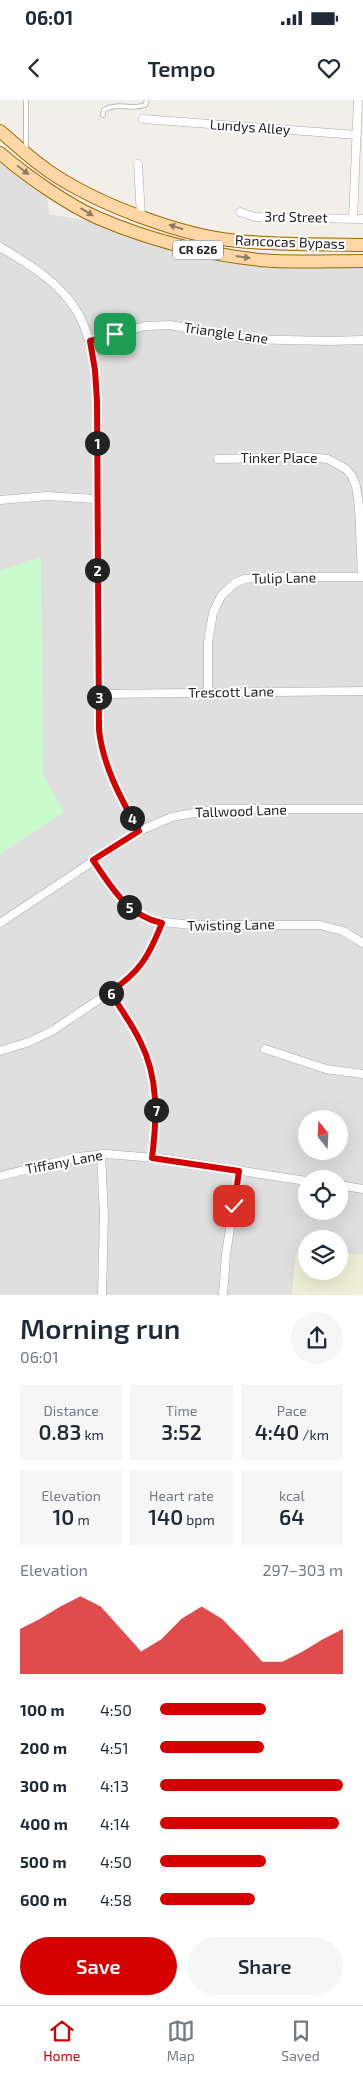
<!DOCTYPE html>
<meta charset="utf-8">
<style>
body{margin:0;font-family:"Exo 2",sans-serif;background:#f6f6f7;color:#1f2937;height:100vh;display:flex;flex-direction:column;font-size:19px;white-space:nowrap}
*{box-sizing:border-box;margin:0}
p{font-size:16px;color:#747a83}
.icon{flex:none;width:28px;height:28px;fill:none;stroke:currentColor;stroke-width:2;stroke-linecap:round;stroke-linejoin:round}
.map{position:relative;height:1195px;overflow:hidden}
.drawer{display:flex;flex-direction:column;background:#fff;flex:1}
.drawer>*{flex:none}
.needle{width:32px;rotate:342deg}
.fabs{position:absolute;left:298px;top:1010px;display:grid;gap:10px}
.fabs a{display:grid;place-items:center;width:50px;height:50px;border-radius:50%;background:#fff;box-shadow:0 5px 20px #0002;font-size:25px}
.pin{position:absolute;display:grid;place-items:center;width:42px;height:42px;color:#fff;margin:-21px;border-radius:10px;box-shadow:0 2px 8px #0006}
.km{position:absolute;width:25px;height:25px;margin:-12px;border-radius:50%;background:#222;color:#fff;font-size:14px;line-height:25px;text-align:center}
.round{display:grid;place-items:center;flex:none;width:52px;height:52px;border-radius:26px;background:#f6f6f7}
.headline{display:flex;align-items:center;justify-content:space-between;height:85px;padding:0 20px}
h1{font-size:28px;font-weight:600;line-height:38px}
.stats{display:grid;grid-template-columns:repeat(3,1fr);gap:8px;height:85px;padding:5px 20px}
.stats div{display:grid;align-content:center;border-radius:0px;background:#f6f6f7;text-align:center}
.stats b{font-size:21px;font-weight:600}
.stats small{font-size:14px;font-weight:400}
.stats p{font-size:14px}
.chart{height:140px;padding:10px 20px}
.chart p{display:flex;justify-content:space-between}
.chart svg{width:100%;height:90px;margin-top:5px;fill:#d40000;opacity:.7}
.primary-button{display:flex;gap:10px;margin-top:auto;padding:10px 20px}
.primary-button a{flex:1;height:58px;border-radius:30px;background:#d40000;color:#fff;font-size:20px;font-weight:600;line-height:58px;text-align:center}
.primary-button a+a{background:#f6f6f7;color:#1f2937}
ul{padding:0 20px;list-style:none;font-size:16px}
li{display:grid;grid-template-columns:80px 60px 1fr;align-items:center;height:38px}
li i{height:12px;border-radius:6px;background:#d40000}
.status{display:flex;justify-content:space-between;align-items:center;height:35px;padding:0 25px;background:#fff;direction:ltr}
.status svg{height:14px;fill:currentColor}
header{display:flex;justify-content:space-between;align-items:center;height:65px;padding:0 20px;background:#fff;font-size:22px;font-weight:600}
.menu{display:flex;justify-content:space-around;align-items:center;height:70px;border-top:1px solid #e0e1e3;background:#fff;font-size:14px;color:#747a83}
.menu a{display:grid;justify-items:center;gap:2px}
.menu .active{color:#d40000}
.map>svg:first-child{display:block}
</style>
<div class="status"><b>06:01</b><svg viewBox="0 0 49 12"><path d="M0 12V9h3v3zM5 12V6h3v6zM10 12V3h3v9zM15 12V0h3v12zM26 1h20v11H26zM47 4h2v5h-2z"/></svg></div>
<header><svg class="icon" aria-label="back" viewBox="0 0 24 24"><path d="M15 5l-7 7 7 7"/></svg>Tempo<svg class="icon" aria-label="heart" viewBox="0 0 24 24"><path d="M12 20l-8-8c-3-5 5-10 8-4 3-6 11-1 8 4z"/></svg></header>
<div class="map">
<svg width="363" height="1195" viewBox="0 0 363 1195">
<rect width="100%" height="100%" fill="#f2efe9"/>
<path fill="#e0dfdf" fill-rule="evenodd" d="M 0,53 L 46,87 L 49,114 L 116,126 L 203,152 L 363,161 L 363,1154 L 339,1154 L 339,1139 L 306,1139 L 306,1154 L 296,1154 L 292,1195 L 0,1195 ZM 306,1019 L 339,1019 L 339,1051 L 306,1051 ZM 306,1079 L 339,1079 L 339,1111 L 306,1111 Z"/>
<path fill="#eef0d5" d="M 296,1154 L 306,1154 L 306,1171 L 339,1171 L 339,1154 L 363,1154 L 363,1195 L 292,1195 Z"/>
<path fill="#c8facc" d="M 41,457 L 43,675 L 64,712 L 0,754 L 0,471 Z"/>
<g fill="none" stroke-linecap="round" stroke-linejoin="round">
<g stroke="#a9a9a9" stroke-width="5.5">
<path id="lane" d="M 26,0 L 26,50
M 103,15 L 104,10 C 116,2 132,10 145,5 L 147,0"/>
</g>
<g stroke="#a9a9a9" stroke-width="9">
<path id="street" d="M 143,19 L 357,35
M 138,64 L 141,116
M 240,112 L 255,117 L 363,119
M 353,119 L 358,0
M 0,147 C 74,190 93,215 97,301 L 99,630 C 103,666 121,699 139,731
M 90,241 L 145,226 L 170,225 L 247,239 L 329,241 L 363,240
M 218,359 L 307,357 L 328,359 L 346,369 L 352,376 L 356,386 L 359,406 L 362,477
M 0,400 L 47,396 L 96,399
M 208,593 L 208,542 L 213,513 L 221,496 L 235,483 L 244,479 L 264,477 L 363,477
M 99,594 L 363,591
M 93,760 L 113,789 L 127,805 L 144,817 L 155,821 L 191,825 L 320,825 L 343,831 L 363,843
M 0,823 L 139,731 L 172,717 L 217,709 L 363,709
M 110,892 C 120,908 132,924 140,941 C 159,978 157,1018 152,1058
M 265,949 L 326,969 L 363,974
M 0,951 L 29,942 L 52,931 L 125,882 L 147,857 L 162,823
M 101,1054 L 104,1116 L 102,1195
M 0,1076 L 77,1057 L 107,1054 L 166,1059 L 306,1081
M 339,1085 L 363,1089
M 223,1195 L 226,1154 L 239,1071"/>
</g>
<g stroke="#a06b00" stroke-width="14">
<path id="primary" d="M 0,31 C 16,45 32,60 50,72 C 97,104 181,136 238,141 C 279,145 321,144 363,145
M 0,53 C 25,75 68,105 98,118 C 149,140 205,154 260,160 C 294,163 329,161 363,161"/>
</g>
<use href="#lane" stroke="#fff" stroke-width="4"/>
<use href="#street" stroke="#fff" stroke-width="8"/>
<use href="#primary" stroke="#fcd6a4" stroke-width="12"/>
</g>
<defs><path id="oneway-solid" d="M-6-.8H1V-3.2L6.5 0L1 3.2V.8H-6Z" transform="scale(1.25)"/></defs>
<g fill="#8f7c63">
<use href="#oneway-solid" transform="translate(23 70) rotate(37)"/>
<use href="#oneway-solid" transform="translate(87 112) rotate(31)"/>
<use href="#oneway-solid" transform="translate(176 127) rotate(-163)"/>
<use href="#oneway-solid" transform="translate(243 157) rotate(8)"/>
</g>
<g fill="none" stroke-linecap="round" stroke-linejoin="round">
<g stroke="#fff" stroke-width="10">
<path id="route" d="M 115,234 L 90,241 L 95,270 L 97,301 L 99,630 C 103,666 121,699 139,731 L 93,760 C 111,787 128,816 162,823 C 149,856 140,872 110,892 C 120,908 132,924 140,941 C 159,978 157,1018 152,1058 L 239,1071 L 234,1106"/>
</g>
<use href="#route" stroke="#d40000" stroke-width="6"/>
</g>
<g text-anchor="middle" stroke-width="4" stroke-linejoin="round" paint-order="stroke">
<rect fill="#fff" stroke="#646464" stroke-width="1" x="173" y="140.5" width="50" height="19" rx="4"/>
<g font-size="12" font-weight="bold" fill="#222">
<text x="198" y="154">CR 626</text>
</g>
<g font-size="14" fill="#222" stroke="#fff">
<text transform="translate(250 27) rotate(4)" y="5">Lundys Alley</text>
<text transform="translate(296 117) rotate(1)" y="5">3rd Street</text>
<text transform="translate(290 142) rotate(2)" y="5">Rancocas Bypass</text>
<text transform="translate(226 233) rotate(8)" y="5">Triangle Lane</text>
<text x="279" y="363">Tinker Place</text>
<text transform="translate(284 478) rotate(-1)" y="5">Tulip Lane</text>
<text transform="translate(231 592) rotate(-1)" y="5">Trescott Lane</text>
<text transform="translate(241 711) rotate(-2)" y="5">Tallwood Lane</text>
<text transform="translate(231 825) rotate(-1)" y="5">Twisting Lane</text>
<text transform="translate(64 1062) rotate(-11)" y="5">Tiffany Lane</text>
</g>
</g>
</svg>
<div class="fabs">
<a><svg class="needle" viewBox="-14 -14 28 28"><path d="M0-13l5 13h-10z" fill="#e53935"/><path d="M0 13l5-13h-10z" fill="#747a83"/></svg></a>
<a><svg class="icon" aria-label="locate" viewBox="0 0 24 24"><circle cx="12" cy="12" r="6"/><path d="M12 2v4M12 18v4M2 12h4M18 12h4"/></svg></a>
<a><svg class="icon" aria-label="layers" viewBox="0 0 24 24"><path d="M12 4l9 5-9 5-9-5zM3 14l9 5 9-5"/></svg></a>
</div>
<div class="pin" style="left:115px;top:234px;background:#1e9e55"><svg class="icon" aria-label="arrive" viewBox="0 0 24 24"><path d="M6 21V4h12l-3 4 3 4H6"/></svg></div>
<div class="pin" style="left:234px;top:1106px;background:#d93025"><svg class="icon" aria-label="check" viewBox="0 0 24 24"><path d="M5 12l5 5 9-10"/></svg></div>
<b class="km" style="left:97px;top:343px">1</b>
<b class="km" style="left:97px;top:470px">2</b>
<b class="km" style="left:99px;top:597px">3</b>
<b class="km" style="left:132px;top:718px">4</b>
<b class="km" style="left:129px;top:807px">5</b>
<b class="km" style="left:111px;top:893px">6</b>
<b class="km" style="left:156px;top:1010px">7</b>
</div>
<section class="drawer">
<div class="headline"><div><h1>Morning run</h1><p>06:01</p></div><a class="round"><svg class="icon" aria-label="share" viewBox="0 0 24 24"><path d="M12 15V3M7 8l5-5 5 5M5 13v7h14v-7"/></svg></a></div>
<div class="stats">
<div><p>Distance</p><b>0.83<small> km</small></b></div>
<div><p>Time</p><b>3:52</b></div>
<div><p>Pace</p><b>4:40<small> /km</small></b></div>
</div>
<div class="stats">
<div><p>Elevation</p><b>10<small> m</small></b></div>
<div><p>Heart rate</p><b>140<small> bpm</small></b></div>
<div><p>kcal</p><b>64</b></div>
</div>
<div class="chart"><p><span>Elevation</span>297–303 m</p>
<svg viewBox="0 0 160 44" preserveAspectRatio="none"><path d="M0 44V22L10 17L20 11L30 6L40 11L50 22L60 33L70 27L80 17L90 11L100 17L110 27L120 38L130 38L140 33L150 27L160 22V44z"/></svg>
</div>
<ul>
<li><b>100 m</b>4:50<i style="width:58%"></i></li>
<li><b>200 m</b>4:51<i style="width:57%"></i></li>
<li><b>300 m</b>4:13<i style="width:100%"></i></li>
<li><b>400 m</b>4:14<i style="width:98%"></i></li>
<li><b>500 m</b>4:50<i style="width:58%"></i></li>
<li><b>600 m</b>4:58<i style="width:52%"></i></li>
</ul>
<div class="primary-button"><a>Save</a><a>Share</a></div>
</section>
<nav class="menu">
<a class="active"><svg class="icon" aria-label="home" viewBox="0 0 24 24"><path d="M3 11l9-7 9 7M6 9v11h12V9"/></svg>Home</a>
<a><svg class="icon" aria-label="map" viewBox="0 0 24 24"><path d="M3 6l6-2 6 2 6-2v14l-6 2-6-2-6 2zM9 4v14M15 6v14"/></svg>Map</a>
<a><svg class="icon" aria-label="saved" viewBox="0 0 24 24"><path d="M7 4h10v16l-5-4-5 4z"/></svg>Saved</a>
</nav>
